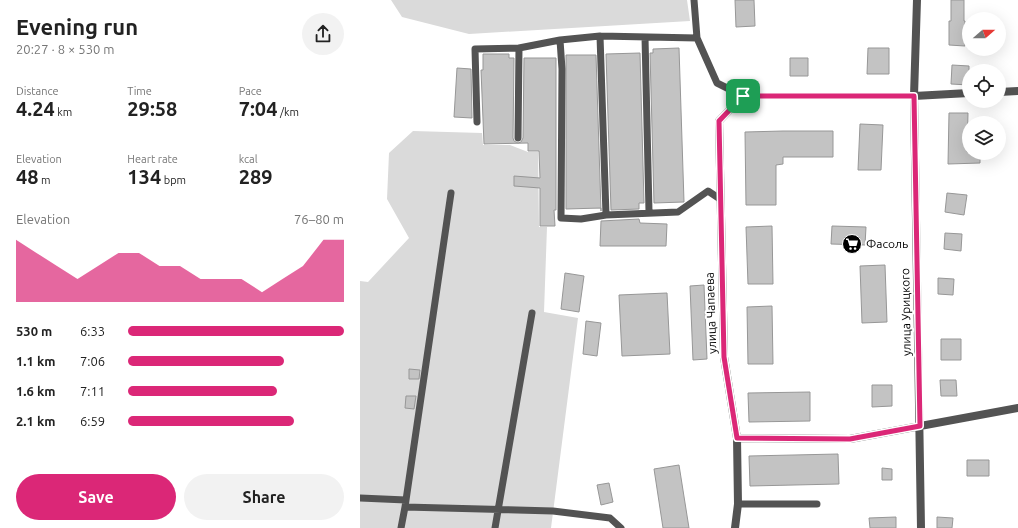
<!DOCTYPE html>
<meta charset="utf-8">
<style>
body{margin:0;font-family:Ubuntu,sans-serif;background:#f2f2f2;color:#222;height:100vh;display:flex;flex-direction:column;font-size:15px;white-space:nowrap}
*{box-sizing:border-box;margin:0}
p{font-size:13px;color:#767676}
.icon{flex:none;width:22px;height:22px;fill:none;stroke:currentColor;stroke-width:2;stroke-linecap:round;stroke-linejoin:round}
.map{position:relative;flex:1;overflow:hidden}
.side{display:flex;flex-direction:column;background:#fff;width:360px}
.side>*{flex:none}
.needle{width:26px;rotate:70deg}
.tools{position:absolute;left:602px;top:12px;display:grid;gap:8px}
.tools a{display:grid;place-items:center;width:44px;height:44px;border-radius:50%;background:#fff;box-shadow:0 4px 16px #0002;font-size:20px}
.pin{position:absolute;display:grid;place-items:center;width:34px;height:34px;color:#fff;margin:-17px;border-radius:8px;box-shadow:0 2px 6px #0006}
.round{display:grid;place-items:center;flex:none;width:42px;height:42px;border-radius:21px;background:#f2f2f2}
.summary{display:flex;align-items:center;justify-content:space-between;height:68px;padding:0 16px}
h1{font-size:22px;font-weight:700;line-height:30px}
.metrics{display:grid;grid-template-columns:repeat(3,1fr);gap:6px;height:68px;padding:4px 16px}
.metrics div{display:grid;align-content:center}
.metrics b{font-size:20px;font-weight:700}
.metrics small{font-size:11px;font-weight:400}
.metrics p{font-size:11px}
.chart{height:112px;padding:8px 16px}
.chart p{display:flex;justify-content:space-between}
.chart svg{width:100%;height:72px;margin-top:4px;fill:#db2777;opacity:.7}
.button{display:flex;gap:8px;margin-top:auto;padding:8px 16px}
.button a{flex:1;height:46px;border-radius:24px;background:#db2777;color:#fff;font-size:16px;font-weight:700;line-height:46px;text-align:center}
.button a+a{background:#f2f2f2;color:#222}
ul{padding:0 16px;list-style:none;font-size:13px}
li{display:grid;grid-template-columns:64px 48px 1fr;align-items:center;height:30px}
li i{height:10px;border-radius:5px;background:#db2777}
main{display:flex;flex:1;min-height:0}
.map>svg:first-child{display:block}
</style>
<main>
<section class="side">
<div class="summary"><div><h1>Evening run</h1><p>20:27 · 8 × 530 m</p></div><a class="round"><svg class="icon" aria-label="share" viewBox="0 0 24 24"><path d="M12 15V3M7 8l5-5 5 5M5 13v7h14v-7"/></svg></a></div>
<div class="metrics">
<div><p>Distance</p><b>4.24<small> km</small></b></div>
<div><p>Time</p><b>29:58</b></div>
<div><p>Pace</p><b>7:04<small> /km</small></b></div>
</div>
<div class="metrics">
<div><p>Elevation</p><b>48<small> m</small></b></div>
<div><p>Heart rate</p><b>134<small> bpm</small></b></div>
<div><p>kcal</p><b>289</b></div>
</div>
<div class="chart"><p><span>Elevation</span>76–80 m</p>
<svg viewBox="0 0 160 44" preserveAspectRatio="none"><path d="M0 44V6L10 14L20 22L30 30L40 22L50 14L60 14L70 22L80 22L90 30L100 30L110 30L120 38L130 30L140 22L150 6L160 6V44z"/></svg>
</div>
<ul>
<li><b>530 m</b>6:33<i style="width:100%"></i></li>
<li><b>1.1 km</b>7:06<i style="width:72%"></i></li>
<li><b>1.6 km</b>7:11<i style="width:69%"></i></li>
<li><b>2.1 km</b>6:59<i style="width:77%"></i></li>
</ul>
<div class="button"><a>Save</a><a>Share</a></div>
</section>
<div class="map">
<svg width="658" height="528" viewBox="0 0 658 528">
<rect width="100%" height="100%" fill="#fff"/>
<path fill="#dadada" d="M 31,0 L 327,0 L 330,21 L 109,34 L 42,17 Z
M 53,131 L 122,133 L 123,145 L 150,145 L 168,152 L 178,152 L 179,227 L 187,227 L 184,312 L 218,318 L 191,528 L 0,528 L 0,281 L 8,282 L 49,238 L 27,199 L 29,153 Z"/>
<path fill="#c3c3c3" stroke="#979797" d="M 375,0 L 394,0 L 395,26 L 376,27 Z
M 591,0 L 604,0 L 604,21 L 605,21 L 605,46 L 589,45 L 589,21 L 591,21 Z
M 319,48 L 324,202 L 294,203 L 290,53 L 293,53 L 293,49 Z
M 508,48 L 529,48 L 529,74 L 507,74 Z
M 280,53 L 284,203 L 279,203 L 279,209 L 251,210 L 246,54 Z
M 123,54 L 149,54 L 149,58 L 154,58 L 153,138 L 154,141 L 158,143 L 161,142 L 163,138 L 164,58 L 196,58 L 196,210 L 194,210 L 195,226 L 180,226 L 180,188 L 154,186 L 154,176 L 180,178 L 179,151 L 168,151 L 168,143 L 124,144 L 121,70 L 123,70 Z
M 206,55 L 236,55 L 241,211 L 241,208 L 206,209 Z
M 430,58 L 448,58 L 448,76 L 430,76 Z
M 592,65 L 609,66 L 609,85 L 591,84 Z
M 97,68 L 111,69 L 112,118 L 94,117 Z
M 589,113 L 608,113 L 607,152 L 620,153 L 620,163 L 588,164 Z
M 500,124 L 523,125 L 521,170 L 498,170 Z
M 423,131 L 473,131 L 473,157 L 423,157 L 423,164 L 416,165 L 416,205 L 386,205 L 385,132 Z
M 587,193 L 607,195 L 604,215 L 585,212 Z
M 279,219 L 280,223 L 307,224 L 306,246 L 240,246 L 241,221 Z
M 412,226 L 413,284 L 388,284 L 386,227 Z
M 472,226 L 506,227 L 505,245 L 471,244 Z
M 585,233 L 602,234 L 601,251 L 584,249 Z
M 525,265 L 527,322 L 502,323 L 500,266 Z
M 205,273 L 224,276 L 219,312 L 201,309 Z
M 578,278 L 594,279 L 593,295 L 578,294 Z
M 344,285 L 347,359 L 333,360 L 330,286 Z
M 307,293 L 310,354 L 262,356 L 259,295 Z
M 412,306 L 413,364 L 388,364 L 387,307 Z
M 226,321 L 241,323 L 237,356 L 223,354 Z
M 581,339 L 601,339 L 601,360 L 581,360 Z
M 49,369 L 60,370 L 59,379 L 49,379 Z
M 580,380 L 596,380 L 597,396 L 581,396 Z
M 512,385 L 532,385 L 532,406 L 512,407 Z
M 450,392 L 450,421 L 389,422 L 388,393 Z
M 46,396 L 56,396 L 54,409 L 45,408 Z
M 478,454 L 479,484 L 390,486 L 389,456 Z
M 607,460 L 629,460 L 629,476 L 607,476 Z
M 319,465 L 329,528 L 303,528 L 294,469 Z
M 522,468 L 532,469 L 532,480 L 522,480 Z
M 249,483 L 253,502 L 241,505 L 237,485 Z
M 536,517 L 536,528 L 510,528 L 509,518 Z
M 577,517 L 593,518 L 592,528 L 577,528 Z"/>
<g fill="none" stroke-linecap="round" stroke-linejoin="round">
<path stroke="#535353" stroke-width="7" d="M 334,0 L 337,38
M 240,36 L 246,215
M 285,37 L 289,212
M 200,40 L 202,69 L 201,218 L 221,219 L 246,215 L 318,212 L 348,191 L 360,199
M 117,122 L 115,49 L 159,48
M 158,138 L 159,48 L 200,40 L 240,36 L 337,38 L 357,83 L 383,96
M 0,498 L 46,500 L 45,507 L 193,511 L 250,518 L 261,528
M 46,500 L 91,193
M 378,504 L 457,504
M 41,528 L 45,507
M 135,528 L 172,313"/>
<path stroke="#535353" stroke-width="8" d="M 557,0 L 554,96 L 561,528
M 639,92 L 658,91
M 377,438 L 490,439 L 658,408
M 375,528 L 378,504 L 377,438 L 364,357 L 359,121 L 383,96 L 554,96 L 609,93"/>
</g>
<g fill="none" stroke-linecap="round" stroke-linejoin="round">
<g stroke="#fff" stroke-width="8">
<path id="route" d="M 383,96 L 554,96 L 560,426 L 490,439 L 377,438 L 364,357 L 359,121 Z"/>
</g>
<use href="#route" stroke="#db2777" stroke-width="5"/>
</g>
<defs>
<g id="supermarket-disc" transform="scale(1)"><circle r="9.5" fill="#000" stroke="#fff"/><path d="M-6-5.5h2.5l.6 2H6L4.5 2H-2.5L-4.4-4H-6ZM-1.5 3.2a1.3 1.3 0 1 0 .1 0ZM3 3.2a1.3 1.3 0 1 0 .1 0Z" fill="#fff"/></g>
</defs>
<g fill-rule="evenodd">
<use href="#supermarket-disc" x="492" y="244"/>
</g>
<g text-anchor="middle" stroke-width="4" stroke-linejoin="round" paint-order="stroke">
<g font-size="12" fill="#000" stroke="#fff" text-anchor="start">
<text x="506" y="248">Фасоль</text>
</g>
<g font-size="12" fill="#000" stroke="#fff">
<text transform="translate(546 312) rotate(-91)" y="4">улица Урицкого</text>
<text transform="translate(351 313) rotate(-92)" y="4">улица Чапаева</text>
</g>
</g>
</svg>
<div class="tools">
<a><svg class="needle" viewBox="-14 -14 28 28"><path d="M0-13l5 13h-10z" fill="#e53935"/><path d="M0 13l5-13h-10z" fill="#767676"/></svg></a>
<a><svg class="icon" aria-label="locate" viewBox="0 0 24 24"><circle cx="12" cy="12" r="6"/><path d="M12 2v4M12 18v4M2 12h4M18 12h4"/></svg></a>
<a><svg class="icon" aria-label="layers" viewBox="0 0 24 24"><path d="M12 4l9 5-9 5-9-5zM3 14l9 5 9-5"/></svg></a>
</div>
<div class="pin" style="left:383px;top:96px;background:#1e9e55"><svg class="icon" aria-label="arrive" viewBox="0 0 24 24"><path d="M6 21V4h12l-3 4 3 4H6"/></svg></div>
</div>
</main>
